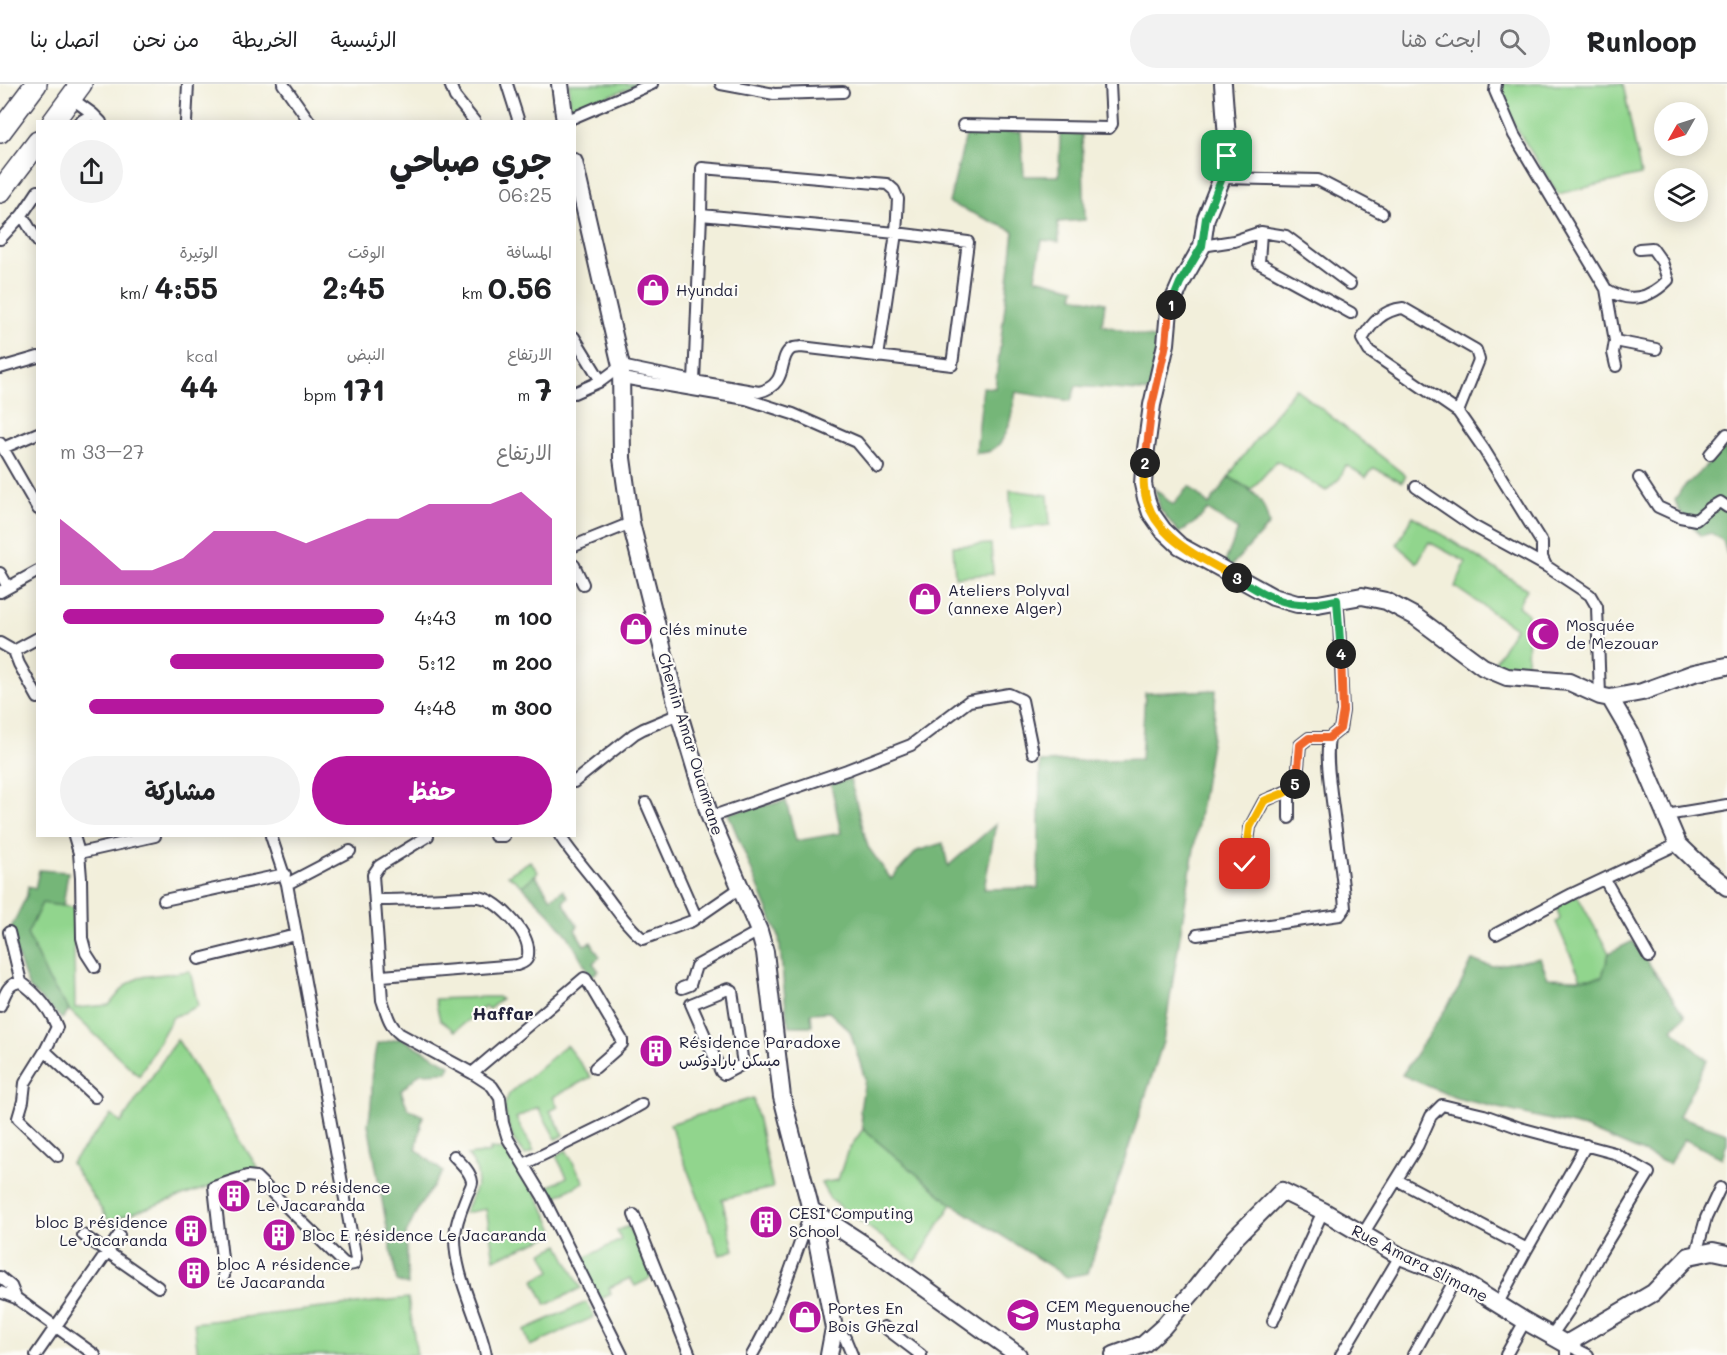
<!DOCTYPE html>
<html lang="ar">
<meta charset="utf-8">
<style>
body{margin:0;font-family:Mali,"Playpen Sans Arabic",sans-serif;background:#f2f2f2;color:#202124;direction:rtl;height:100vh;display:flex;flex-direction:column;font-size:22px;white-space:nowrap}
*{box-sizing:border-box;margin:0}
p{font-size:20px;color:#757577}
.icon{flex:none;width:33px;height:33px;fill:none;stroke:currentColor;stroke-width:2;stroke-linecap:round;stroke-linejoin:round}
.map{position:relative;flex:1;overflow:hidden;direction:ltr}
.panel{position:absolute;left:36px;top:36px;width:540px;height:717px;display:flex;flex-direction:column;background:#fff;border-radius:0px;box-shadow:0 3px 15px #0003;direction:rtl}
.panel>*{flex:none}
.needle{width:39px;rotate:231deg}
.buttons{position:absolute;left:1654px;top:18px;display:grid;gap:12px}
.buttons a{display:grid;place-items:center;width:54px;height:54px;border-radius:50%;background:#fff;box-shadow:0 3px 15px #0003;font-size:30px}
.pin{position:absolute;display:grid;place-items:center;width:51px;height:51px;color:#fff;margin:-26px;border-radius:12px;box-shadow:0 3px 9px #0006}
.km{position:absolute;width:30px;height:30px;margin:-15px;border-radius:50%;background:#222;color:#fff;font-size:16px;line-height:30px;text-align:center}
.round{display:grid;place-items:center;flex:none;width:63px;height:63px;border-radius:32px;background:#f2f2f2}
.summary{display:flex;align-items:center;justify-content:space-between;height:102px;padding:0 24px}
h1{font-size:33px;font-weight:700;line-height:45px}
.stats{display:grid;grid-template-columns:repeat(3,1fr);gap:9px;height:102px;padding:6px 24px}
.stats div{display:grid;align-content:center}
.stats b{font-size:30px;font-weight:700}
.stats small{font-size:16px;font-weight:400}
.stats p{font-size:16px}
.chart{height:168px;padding:12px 24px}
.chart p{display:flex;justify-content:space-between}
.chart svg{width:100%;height:108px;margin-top:6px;fill:#b5179e;opacity:.7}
.primary-button{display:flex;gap:12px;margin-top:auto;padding:12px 24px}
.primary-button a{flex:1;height:69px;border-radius:36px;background:#b5179e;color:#fff;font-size:24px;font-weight:700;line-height:69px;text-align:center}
.primary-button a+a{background:#f2f2f2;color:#202124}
ul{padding:0 24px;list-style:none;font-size:20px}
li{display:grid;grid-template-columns:96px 72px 1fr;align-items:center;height:45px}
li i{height:15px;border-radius:8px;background:#b5179e}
header{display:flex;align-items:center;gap:36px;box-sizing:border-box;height:84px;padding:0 30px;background:#fff;border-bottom:2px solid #e0e0e0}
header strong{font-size:28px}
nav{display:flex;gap:33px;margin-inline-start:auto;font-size:21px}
.search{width:420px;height:54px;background:#f2f2f2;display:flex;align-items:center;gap:15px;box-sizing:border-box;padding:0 21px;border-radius:33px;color:#757577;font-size:22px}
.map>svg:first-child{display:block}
</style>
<header>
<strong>Runloop</strong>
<div class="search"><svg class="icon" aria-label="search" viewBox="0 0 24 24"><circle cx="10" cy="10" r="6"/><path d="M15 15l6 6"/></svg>ابحث هنا</div>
<nav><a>الرئيسية</a><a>الخريطة</a><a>من نحن</a><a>اتصل بنا</a></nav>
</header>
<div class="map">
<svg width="1727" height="1271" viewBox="0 0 1727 1271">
<rect width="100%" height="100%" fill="#fdfcf7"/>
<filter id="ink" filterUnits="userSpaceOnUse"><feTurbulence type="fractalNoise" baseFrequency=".0167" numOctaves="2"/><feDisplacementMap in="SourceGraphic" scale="12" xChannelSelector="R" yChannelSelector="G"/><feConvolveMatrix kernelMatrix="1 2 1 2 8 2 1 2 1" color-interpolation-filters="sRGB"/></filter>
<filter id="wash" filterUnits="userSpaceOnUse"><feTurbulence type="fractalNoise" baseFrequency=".008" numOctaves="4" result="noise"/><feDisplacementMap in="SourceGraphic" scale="24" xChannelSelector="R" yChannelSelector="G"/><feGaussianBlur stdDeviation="1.35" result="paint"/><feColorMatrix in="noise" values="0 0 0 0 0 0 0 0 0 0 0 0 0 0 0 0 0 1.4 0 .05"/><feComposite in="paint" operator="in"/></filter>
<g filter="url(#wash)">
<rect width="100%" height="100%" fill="#f2efdb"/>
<path fill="#91d58d" stroke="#5a7c64" stroke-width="1.5" d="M 569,0 L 638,0 L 570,28 Z
M 1503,0 L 1623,0 L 1641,91 L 1558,110 L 1516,44 L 1501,9 Z
M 1295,304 L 1406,392 L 1402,398 L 1374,384 L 1366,393 L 1346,381 L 1340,394 L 1326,407 L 1277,377 L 1251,406 L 1229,393 L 1235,383 Z
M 1010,406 L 1048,411 L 1050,441 L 1011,445 Z
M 1413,432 L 1527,505 L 1518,522 L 1528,530 L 1527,588 L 1509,588 L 1493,581 L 1515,544 L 1455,503 L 1466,478 L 1429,458 L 1417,479 L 1397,460 Z
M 991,460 L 993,490 L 955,493 L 953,462 Z
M 530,777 L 538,788 L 535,791 L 522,802 L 508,791 Z
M 1577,811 L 1609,869 L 1603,893 L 1581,895 L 1556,838 L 1560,835 L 1556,822 Z
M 42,819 L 77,824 L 74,866 L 75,924 L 109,921 L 126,901 L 140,893 L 190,887 L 198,922 L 173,933 L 139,992 L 69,926 L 49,897 L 27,850 Z
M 485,913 L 498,913 L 501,915 L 489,925 L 485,923 L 455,947 L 440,936 L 435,915 Z
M 177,955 L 259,1086 L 109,1137 L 71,1079 L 111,1031 L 121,1039 Z
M 566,961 L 591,993 L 553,1013 L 558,1023 L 550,1027 L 564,1051 L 556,1055 L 538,1023 L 516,1034 L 534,1067 L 525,1071 L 513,1055 L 507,1037 L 504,1022 L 509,1010 Z
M 753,1014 L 773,1104 L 722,1115 L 734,1166 L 720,1171 L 670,1040 Z
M 863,1045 L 952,1120 L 916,1178 L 830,1115 L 821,1099 L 838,1096 L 847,1068 Z
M 490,1065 C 495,1065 500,1065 504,1067 C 523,1077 546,1130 556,1150 L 494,1175 L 486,1125 L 464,1129 C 475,1103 486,1096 468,1071 L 491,1068 Z
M 566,1066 L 584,1098 L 550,1116 L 544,1105 L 567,1093 L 556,1072 Z
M 628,1142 L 653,1193 L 635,1202 L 630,1194 L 609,1204 L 611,1210 L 599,1216 L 580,1176 L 621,1156 L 617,1147 Z
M 559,1161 L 581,1204 L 546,1221 L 534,1196 L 551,1187 L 542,1169 Z
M 408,1214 L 417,1271 L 198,1271 L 194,1239 Z
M 587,1218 L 594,1233 L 530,1262 L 524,1246 Z"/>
<path fill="#74b678" stroke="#4b6c5a" stroke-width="1.5" d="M 967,47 L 1021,48 L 1024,92 L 1059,92 L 1060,49 L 1082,50 L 1085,136 L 1058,138 L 1059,158 L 1042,156 L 1035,194 L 1075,204 L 1073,212 L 1105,219 L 1102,241 L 1160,256 L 1150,308 L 1076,302 L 1071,317 L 1016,308 C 1012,326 1010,358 990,367 C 986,369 980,369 976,369 L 983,303 L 995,304 L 1014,147 L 949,119 Z
M 1727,362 L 1727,471 L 1723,457 L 1711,449 L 1701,452 L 1678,425 L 1675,416 L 1681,406 Z
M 1229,393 C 1254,408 1264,412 1269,441 L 1231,482 L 1225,478 L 1238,446 L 1208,426 L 1197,437 L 1179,449 L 1160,425 L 1155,405 L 1173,421 L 1189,402 L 1209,421 Z
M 1216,606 L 1214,640 L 1163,958 L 1088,1189 L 1067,1193 L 952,1120 L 863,1045 L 860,1026 L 865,995 L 850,947 L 829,928 L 811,929 L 812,942 L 790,942 L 787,935 L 779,853 L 728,729 L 786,717 L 796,757 L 841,749 L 831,700 L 850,695 L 868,763 L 891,795 L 917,767 L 943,759 L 948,782 L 996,740 L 984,805 L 1038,804 L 1040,678 L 1141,675 L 1145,609 Z
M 39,786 L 68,788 L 63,822 L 42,819 L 27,850 L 49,897 L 69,926 L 62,935 L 29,904 L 9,848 L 27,811 L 28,802 L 35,805 Z
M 535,791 L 551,814 L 563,806 L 568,813 L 563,818 L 578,842 L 575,846 L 584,861 L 591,858 L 600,873 L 593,879 L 599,887 L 591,892 L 568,852 L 550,830 L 522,802 Z
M 1633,857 L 1685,932 L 1672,945 L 1707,976 L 1679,1032 L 1727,1049 L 1727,1059 L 1722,1074 L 1684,1055 L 1669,1080 L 1585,1044 L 1456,1014 L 1402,991 L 1458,906 L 1472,877 L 1492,882 L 1540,874 L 1548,894 L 1578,895 L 1602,893 L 1609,869 Z
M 401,954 L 450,981 L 447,988 L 420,989 L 401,1007 L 408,1025 L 423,1032 L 416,1065 L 443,1088 L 419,1123 L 406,1150 L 408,1201 L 397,1198 L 368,1040 C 375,1013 369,986 377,960 Z"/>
</g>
<g filter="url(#ink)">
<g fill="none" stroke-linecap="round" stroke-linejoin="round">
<g stroke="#414153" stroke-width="14">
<path id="street" d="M 283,0 L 310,38
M 450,0 L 455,13 L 475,38
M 507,0 L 519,38
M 721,0 L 774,10 L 843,8
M 1496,0 L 1495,7 L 1514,51 L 1606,205 C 1629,220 1649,215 1668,196 L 1662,178 L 1652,164 L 1639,165
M 71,14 L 93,30
M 79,38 L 93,30 L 101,38
M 186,38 L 188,0
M 563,38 L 652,0
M 963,41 L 1109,44 L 1112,40 L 1110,0
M 1222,94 L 1318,96 L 1382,129
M 22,131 L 38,158
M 701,131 L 702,84 L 887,100 L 894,106 L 898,115 L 896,149 L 878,273
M 1261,148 L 1259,179 L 1351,229
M 0,155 L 22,131 L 38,107
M 1202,162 L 1234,157 L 1261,148 L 1286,152 L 1350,200
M 1606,205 L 1615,257 L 1656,265
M 574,253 L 601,297
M 1615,257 L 1613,269 L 1616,282
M 0,284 L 38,273
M 622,294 L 746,315 L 793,330 L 857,358 L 878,383
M 574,309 L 601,297 L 621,282 L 694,297 L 759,308 C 790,300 777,274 791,265 C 794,263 797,264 801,263 L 952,281 L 968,158 L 896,149 L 701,131 L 694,297
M 1458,328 L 1479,276 L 1476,266 L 1403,224 C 1383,226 1372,239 1362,255 L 1369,267 L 1458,328 L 1483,364 L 1542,459 L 1542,473 L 1546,482 L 1590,511 L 1597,523 L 1600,612
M 0,359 L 38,425
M 3,364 L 38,349
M 1710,370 L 1727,350
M 1639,394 L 1658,423 L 1680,433 L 1696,436 L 1710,424 L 1720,418 L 1727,423
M 1416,403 L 1473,442 L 1546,482
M 574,462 L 631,439
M 574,481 L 583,500
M 0,489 L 8,503
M 0,508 L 38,487
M 0,559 L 14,567 L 19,580 L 38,614
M 14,567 L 38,554
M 574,698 L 634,650 L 643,645 L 679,630
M 646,719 L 696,833
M 1666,731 L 1727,721
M 710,733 L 847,686 L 911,661 L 969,617 L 1009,610 L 1022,616 L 1033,669
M 1289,734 L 1289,707
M 74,752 L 79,769 L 81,794 L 82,854 L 86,869 L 95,883
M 428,752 L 379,782 L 373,791 L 382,916 C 387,930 389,941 400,950 L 472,989 L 492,1002 L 500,1014 L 503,1039 L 508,1055 L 543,1113 L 622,1271
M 495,752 L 504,752
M 560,752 C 573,772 589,789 603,808 C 616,825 627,842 643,855 L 692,837 L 740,804
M 79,769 L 155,752
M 1245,780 L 1250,743 L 1264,717 L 1294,704 L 1297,695 L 1300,661 L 1309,654 L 1329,654
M 1605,796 L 1649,873
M 287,800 L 350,767
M 164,816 L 285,790
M 375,816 C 399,816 422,815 445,814 C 456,814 468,812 478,813 C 497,815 526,846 528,864 C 529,875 527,878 517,881 L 382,892
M 9,848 L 21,898
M 1496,850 L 1572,810 L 1678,760
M 1197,851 L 1340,831 L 1345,824 C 1342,786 1336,748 1331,709 C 1329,691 1326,672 1329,654 L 1340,645 L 1343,627 L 1339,537 L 1337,516
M 199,875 L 296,851
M 682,904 L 690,901 L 696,882 L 759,847
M 728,905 L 732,907 L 743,980 L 724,990 L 721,988 L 691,920 Z
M 0,922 C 5,911 7,899 21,898 C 37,910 49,923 57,943 L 45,967 L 25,999 L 23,1017 L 18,1034 L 58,1072
M 45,967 L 95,1013
M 472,989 L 584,894 L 586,895 L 622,956 L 622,960 L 619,963 L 595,984
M 454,1072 C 461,1079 471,1088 472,1098 C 472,1102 468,1108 467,1111 C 462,1124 456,1137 455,1151 C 454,1193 478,1231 486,1271
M 524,1080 L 610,1038 L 642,1020
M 1397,1096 L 1527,1165 L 1498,1219
M 634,1131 L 690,1271
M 1363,1150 L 1418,1061 L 1431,1032 L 1442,1021 L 1484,1031 L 1520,1044 L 1614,1069 L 1649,1089 L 1599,1171 L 1569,1226 L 1552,1251
M 83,1151 L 158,1203
M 1527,1165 L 1586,1061
M 1696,1170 L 1706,1134 L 1720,1104
M 224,1192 L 214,1103 L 247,1092 L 256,1093 L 344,1179 L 349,1181 L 354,1180 L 356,1175 L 287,800 L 271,752
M 0,1193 L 11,1202 L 16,1214
M 0,1208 L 16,1214 L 95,1271
M 1273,1237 L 1323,1127
M 884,1243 L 921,1271
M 834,1244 L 845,1254 L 852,1271
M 36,1271 L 119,1151
M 752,1271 C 778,1227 793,1178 810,1130
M 1341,1271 L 1400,1172
M 1413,1271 L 1456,1194
M 1506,1271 L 1525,1237
M 1566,1271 L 1566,1260 L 1588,1271"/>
</g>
<g stroke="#414153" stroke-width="20">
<path id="secondary" d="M 560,0 L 565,38
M 1223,0 L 1227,54 L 1227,72 L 1222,94 L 1206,134 L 1202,162 L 1181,199 L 1169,226 L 1166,260 L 1152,321 L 1145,372 L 1143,400 L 1146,414 L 1151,429 L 1163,446 L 1180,462 L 1273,513 L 1297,520 L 1318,520 L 1362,512 L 1386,517 L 1416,533 L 1483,583 L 1507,593 L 1569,598 L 1600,612 L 1610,614 L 1631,650 L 1678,760 L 1704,785 L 1727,803
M 574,78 L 621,282 L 622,374 L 631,439 L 679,630 L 710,733 L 759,847 L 765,868 L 782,1013 L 811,1126 L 834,1244 L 829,1271
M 1610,614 L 1642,608 L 1694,589 L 1727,582
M 811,1126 L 868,1163 L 1018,1271
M 1114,1271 L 1144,1260 L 1163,1243 L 1192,1209 L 1235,1154 L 1282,1107 L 1323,1127 L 1400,1172 L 1456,1194 L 1525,1237 L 1566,1260 L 1653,1209 L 1689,1172 L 1713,1167 L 1727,1170"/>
</g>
<g stroke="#414153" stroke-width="24">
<path id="highway" d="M 53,38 L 81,0
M 0,48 L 36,0
M 0,108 L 38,58"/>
</g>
<use href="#street" stroke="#fff" stroke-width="10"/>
<use href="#secondary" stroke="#fff" stroke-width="16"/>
<use href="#highway" stroke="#fff" stroke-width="21"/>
</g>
</g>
<g fill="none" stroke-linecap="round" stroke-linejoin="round" filter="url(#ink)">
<g stroke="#fff" stroke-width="12">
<path id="split-1" d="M 1171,221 L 1180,199 L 1202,162 L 1206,134 L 1222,94 L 1227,72"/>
</g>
<g stroke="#fff" stroke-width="12">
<path id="split-2" d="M 1145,379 L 1152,321 L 1166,260 L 1169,226 L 1171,221"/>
</g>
<g stroke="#fff" stroke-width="12">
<path id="split-3" d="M 1145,379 C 1144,387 1143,395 1144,403 C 1149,453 1199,472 1237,494"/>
</g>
<g stroke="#fff" stroke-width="12">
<path id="split-4" d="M 1237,494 C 1255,505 1277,519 1299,520 C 1311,521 1324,518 1337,516 L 1341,570"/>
</g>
<g stroke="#fff" stroke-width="12">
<path id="split-5" d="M 1295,700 L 1297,695 L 1300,661 L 1309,654 L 1329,654 L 1340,645 L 1343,627 L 1341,570"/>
</g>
<g stroke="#fff" stroke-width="12">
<path id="split-6" d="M 1245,780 L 1250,743 L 1264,717 C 1274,712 1289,710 1295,700"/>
</g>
<use href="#split-1" stroke="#22a559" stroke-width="8"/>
<use href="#split-2" stroke="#f0652b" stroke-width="8"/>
<use href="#split-3" stroke="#f5b400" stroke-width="8"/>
<use href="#split-4" stroke="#22a559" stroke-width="8"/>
<use href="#split-5" stroke="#f0652b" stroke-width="8"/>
<use href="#split-6" stroke="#f5b400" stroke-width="8"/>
</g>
<defs>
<g id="shop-disc" transform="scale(1.725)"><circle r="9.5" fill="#b5179e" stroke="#fdfcf7"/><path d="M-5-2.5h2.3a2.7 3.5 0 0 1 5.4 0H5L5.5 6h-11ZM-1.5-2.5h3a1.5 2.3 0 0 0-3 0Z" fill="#fff"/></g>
<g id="mosque-disc" transform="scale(1.725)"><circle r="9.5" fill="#b5179e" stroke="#fdfcf7"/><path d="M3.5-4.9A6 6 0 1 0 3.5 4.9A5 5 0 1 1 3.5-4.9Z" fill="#fff"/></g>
<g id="building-disc" transform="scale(1.725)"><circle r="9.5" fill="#b5179e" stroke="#fdfcf7"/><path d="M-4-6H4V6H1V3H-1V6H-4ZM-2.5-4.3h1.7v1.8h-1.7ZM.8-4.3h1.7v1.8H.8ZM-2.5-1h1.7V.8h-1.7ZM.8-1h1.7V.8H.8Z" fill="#fff"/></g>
<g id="school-disc" transform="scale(1.725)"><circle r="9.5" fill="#b5179e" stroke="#fdfcf7"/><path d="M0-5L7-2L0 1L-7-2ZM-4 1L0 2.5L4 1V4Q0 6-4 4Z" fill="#fff"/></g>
</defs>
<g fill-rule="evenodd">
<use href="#shop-disc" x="653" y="206"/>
<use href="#shop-disc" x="925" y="515"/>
<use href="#shop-disc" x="636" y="545"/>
<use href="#mosque-disc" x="1543" y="550"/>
<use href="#building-disc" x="656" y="967"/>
<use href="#building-disc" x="234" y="1112"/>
<use href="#building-disc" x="766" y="1138"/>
<use href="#building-disc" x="191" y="1147"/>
<use href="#building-disc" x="279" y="1151"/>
<use href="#building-disc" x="194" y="1189"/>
<use href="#school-disc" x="1023" y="1231"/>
<use href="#shop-disc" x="805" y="1233"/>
</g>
<g text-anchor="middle" stroke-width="4.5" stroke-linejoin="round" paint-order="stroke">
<g font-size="16" fill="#22223b" stroke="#fdfcf7" text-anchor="start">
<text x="676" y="212">Hyundai</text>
<text x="948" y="512">Ateliers Polyval<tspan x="948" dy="18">(annexe Alger)</tspan></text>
<text x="1566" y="547">Mosquée<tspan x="1566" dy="18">de Mezouar</tspan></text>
<text x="659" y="551">clés minute</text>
<text x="679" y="964">Résidence Paradoxe<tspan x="679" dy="18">مسكن بارادوكس</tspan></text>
<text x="257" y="1109">bloc D résidence<tspan x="257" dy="18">Le Jacaranda</tspan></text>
<text x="789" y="1135">CESI Computing<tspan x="789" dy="18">School</tspan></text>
<text x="168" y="1144" text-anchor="end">bloc B résidence<tspan x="168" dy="18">Le Jacaranda</tspan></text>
<text x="302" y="1157">Bloc E résidence Le Jacaranda</text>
<text x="217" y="1186">bloc A résidence<tspan x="217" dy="18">Le Jacaranda</tspan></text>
<text x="1046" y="1228">CEM Meguenouche<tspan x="1046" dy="18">Mustapha</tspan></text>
<text x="828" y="1230">Portes En<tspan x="828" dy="18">Bois Ghezal</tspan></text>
</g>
<g font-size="16" fill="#22223b" stroke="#fdfcf7">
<text transform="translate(691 660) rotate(73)" y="6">Chemin Amar Ouamrane</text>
<text transform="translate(1420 1179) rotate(27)" y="6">Rue Amara Slimane</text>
</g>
<g font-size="18" font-weight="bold" fill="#22223b" stroke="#fdfcf7">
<text x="503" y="936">Haffar</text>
</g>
</g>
</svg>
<div class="buttons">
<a><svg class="needle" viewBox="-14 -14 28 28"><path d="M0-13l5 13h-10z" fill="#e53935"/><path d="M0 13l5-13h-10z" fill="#757577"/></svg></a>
<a><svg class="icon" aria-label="layers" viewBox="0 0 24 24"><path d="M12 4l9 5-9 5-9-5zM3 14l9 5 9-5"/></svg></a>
</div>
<div class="pin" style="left:1227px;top:72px;background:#1e9e55"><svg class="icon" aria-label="arrive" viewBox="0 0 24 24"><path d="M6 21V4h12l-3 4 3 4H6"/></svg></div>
<div class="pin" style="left:1245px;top:780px;background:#d93025"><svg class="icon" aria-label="check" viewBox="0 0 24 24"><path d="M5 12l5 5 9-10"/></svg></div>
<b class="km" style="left:1171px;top:221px">1</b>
<b class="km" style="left:1145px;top:379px">2</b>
<b class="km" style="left:1237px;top:494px">3</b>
<b class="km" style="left:1341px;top:570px">4</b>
<b class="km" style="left:1295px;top:700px">5</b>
<section class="panel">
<div class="summary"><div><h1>جري صباحي</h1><p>06:25</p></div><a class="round"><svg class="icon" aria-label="share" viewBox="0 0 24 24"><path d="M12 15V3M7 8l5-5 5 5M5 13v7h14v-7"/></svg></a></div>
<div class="stats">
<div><p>المسافة</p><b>0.56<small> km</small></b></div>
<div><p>الوقت</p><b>2:45</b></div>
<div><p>الوتيرة</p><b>4:55<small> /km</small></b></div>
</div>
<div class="stats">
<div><p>الارتفاع</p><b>7<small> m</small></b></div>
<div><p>النبض</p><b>171<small> bpm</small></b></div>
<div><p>kcal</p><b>44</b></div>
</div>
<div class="chart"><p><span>الارتفاع</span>27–33 m</p>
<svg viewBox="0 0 160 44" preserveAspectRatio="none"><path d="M0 44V17L10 27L20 38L30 38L40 33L50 22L60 22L70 22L80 27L90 22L100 17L110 17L120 11L130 11L140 11L150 6L160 17V44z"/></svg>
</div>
<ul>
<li><b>100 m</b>4:43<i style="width:99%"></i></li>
<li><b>200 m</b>5:12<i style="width:66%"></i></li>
<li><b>300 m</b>4:48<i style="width:91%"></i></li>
</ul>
<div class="primary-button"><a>حفظ</a><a>مشاركة</a></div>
</section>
</div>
